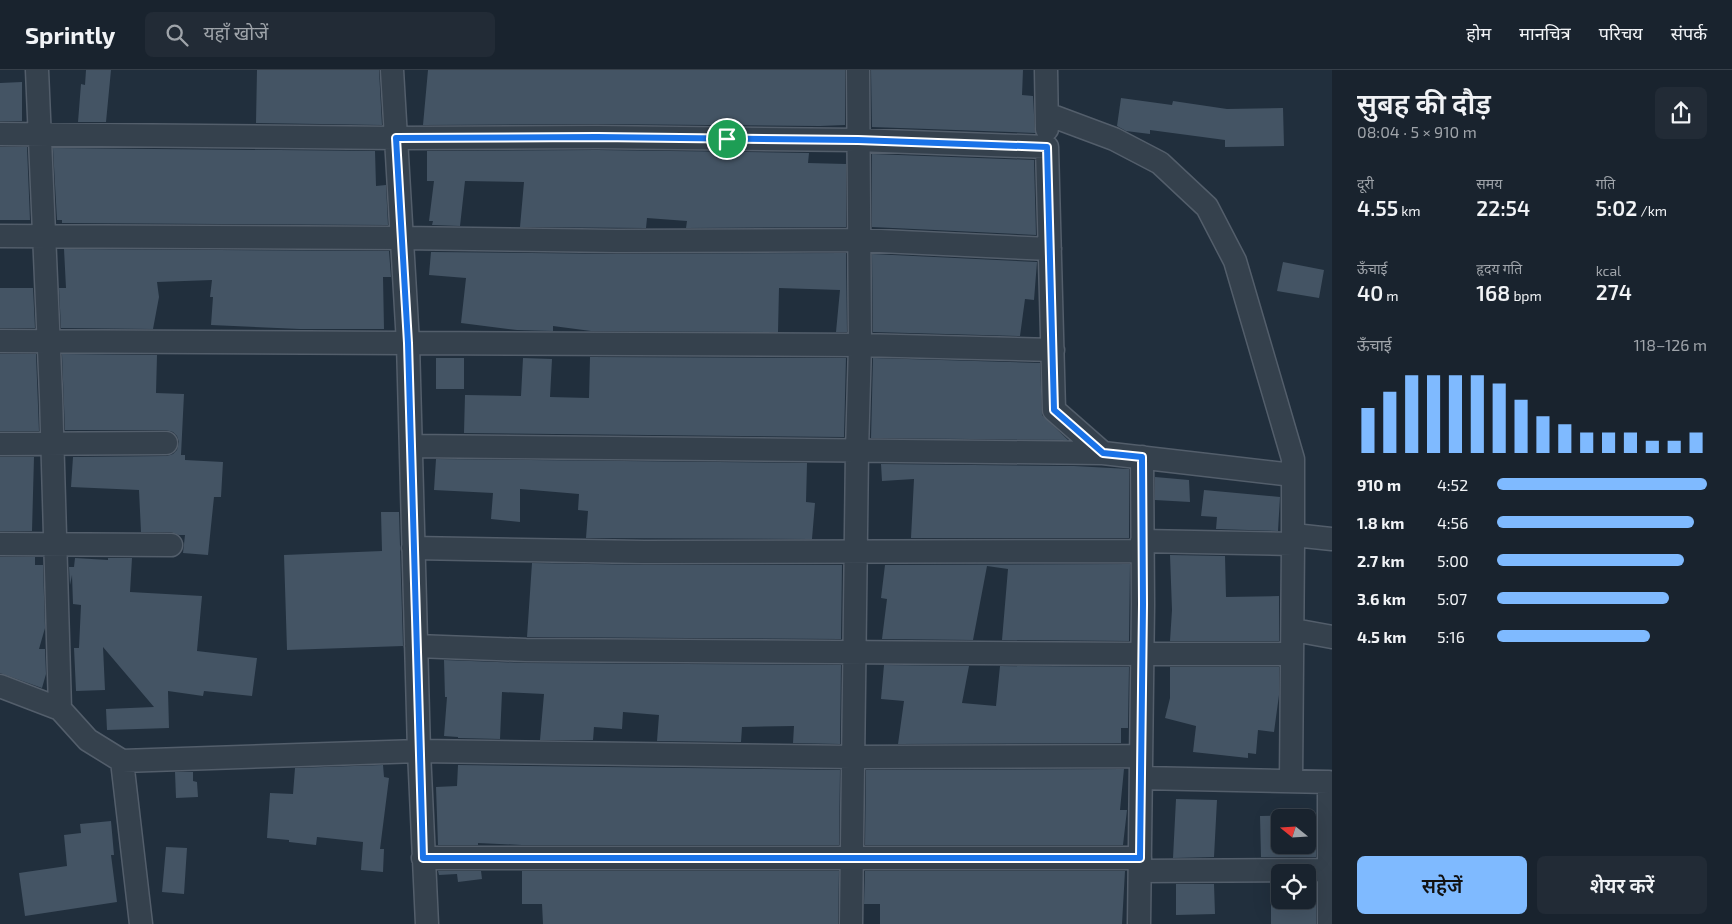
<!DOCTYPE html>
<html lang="hi">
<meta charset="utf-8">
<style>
body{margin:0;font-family:"Exo 2","Noto Sans Devanagari",sans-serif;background:#222b36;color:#f1f3f6;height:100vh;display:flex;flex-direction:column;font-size:19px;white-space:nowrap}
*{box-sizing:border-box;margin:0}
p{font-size:16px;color:#9fa4aa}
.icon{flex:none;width:28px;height:28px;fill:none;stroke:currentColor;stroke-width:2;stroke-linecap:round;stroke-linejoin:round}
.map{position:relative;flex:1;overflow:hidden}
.side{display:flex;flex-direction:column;background:#19232e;width:400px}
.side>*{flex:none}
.needle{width:32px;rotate:288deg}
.controls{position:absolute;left:1271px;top:739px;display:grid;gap:10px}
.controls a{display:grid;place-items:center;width:45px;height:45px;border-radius:8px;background:#19232e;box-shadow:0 5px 20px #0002,0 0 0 1px #37404a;font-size:25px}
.pin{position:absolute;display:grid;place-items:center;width:42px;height:42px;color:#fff;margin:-21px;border:2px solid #fff;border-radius:50%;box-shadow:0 1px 5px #0007}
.round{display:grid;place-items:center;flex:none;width:52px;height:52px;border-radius:8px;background:#222b36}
.head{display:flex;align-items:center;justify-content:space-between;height:85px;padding:0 25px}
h1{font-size:28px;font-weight:600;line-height:38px}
.metrics{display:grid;grid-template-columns:repeat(3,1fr);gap:8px;height:85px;padding:5px 25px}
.metrics div{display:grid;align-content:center}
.metrics b{font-size:21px;font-weight:600}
.metrics small{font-size:14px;font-weight:400}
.metrics p{font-size:14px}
.chart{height:140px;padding:10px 25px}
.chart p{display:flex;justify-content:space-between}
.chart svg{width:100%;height:90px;margin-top:5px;stroke:#7fbaff;stroke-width:6}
.button{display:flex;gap:10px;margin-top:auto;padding:10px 25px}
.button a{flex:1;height:58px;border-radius:8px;background:#7fbaff;color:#111;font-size:20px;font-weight:600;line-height:58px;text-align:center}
.button a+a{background:#222b36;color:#f1f3f6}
ul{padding:0 25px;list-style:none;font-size:16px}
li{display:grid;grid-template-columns:80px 60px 1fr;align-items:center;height:38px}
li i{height:12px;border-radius:6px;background:#7fbaff}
header{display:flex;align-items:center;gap:30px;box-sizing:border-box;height:70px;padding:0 25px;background:#19232e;border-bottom:1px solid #37404a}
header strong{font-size:24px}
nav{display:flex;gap:28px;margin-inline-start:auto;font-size:18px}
.search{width:350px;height:45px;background:#222b36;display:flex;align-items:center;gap:12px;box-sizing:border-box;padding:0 18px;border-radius:8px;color:#9fa4aa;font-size:19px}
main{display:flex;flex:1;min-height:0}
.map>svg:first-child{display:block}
</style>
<header>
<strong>Sprintly</strong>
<div class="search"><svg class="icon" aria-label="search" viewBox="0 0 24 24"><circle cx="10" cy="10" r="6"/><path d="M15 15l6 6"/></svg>यहाँ खोजें</div>
<nav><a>होम</a><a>मानचित्र</a><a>परिचय</a><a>संपर्क</a></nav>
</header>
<main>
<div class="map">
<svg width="1332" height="854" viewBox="0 0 1332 854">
<rect width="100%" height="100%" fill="#212f3d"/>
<path fill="#445464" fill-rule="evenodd" d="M 86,0 L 111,0 L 106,52 L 78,52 L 81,14 L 85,15 Z
M 257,0 L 379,0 L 382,55 L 256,53 Z
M 428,0 L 845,0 L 845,55 L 820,56 L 597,54 L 423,55 Z
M 871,0 L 1023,0 L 1022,25 L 1033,26 L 1035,63 L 872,57 Z
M 22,12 L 22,51 L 0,51 L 0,13 Z
M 1121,28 L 1172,35 L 1173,31 L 1227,39 L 1283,38 L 1284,76 L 1225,77 L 1225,70 L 1150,60 L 1150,64 L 1126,61 L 1117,56 Z
M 0,77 L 27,77 L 30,150 L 0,150 Z
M 53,78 L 375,81 L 376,116 L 386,115 L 388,155 L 62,153 L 62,150 L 57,150 Z
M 597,80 L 809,83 L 808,93 L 846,94 L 846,157 L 686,158 L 687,151 L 647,148 L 646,158 L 520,157 L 524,112 L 465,111 L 460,156 L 432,155 L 433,151 L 429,151 L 434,111 L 427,111 L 427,81 Z
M 872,84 L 1034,90 L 1036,165 L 872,157 Z
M 64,179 L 389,181 L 391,207 L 383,207 L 384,259 L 300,259 L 211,255 L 213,227 L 210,227 L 212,210 L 157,212 L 159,227 L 153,259 L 61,258 L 59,218 L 66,218 Z
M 431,182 L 617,184 L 846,183 L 847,262 L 836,262 L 840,220 L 779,218 L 778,262 L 591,261 L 553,256 L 553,261 L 517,260 L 461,253 L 466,208 L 429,205 Z
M 872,184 L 1037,192 L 1034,230 L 1025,229 L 1020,266 L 873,262 Z
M 1283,192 L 1324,200 L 1319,228 L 1277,221 Z
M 0,218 L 33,218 L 35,258 L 0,258 Z
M 0,284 L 36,284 L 39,361 L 0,361 Z
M 62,284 L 157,285 L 156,323 L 184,324 L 181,385 L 185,385 L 185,390 L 223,392 L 221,427 L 214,427 L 208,485 L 183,483 L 185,465 L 179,465 L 171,462 L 141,462 L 139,420 L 71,417 L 73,387 L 167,386 L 173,384 L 177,380 L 179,372 L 177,366 L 173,362 L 166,360 L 65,360 Z
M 590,287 L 846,288 L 844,367 L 464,363 L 465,325 L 521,326 L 523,288 L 552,289 L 550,327 L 589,328 Z
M 436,288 L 464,288 L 464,319 L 436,319 Z
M 873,288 L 1040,293 L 1042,345 L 1068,370 L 871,368 Z
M 0,387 L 34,387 L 32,461 L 0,461 Z
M 436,389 L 807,393 L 806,432 L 815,433 L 812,469 L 586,468 L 588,441 L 578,440 L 579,424 L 520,419 L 520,452 L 491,449 L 493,423 L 434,420 Z
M 881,394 L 1074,396 L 1129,399 L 1129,468 L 911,468 L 914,409 L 882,411 Z
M 1155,407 L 1189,410 L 1190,432 L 1155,430 Z
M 1204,420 L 1280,427 L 1278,461 L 1216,459 L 1217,447 L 1201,446 Z
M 381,442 L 399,442 L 403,576 L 287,580 L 284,485 L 382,481 Z
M 1170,485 L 1225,486 L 1226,527 L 1279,526 L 1279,571 L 1170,571 L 1172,540 Z
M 0,487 L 35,487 L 35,495 L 43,495 L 45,558 L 39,579 L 45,579 L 46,604 L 42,618 L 0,603 Z
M 75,488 L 108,490 L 108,488 L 132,488 L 130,522 L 202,526 L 197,581 L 257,588 L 252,626 L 204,621 L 203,626 L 168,621 L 169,658 L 107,660 L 106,639 L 154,637 L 103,577 L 105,620 L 76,621 L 74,578 L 79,578 L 81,535 L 73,534 L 72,505 L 70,515 L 69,497 L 74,497 Z
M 532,493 L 644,495 L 842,495 L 841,569 L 527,567 Z
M 1130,494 L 1129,571 L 1002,570 L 1008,499 L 987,496 L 973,570 L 882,569 L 887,529 L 881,528 L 885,495 Z
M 444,590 L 526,593 L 841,595 L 840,674 L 793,673 L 794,656 L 742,657 L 741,672 L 657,671 L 659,645 L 623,642 L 622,659 L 594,657 L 593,670 L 540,670 L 544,624 L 502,622 L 500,669 L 458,668 L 458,667 L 444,666 L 447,627 L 445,627 Z
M 884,595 L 969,596 L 962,633 L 996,636 L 1000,596 L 1129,597 L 1128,658 L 1121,658 L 1121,673 L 898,674 L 904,631 L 881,629 Z
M 1170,597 L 1279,597 L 1279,625 L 1274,662 L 1258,660 L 1256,684 L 1248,683 L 1248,688 L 1193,682 L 1196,656 L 1165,648 L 1170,628 Z
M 383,695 L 384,707 L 389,708 L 380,779 L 384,779 L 383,802 L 361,800 L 363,772 L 317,767 L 316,775 L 289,772 L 289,770 L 267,768 L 270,723 L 293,724 L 295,698 Z
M 458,695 L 840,700 L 839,775 L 522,775 L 478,773 L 478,775 L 438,775 L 436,717 L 457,716 Z
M 1124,699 L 1120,740 L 1127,740 L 1123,775 L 865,775 L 866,700 Z
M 175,702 L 193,702 L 193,711 L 197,712 L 198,727 L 176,728 Z
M 1176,729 L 1217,730 L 1214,787 L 1173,788 Z
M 1295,745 L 1316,745 L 1316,787 L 1261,787 L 1260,746 ZM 1280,748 L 1308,748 L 1308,775 L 1280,775 Z
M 111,751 L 114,785 L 111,785 L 117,832 L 25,846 L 19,803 L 67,796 L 64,765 L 81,763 L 80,754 Z
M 166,777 L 187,778 L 184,824 L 162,822 Z
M 438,801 L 481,801 L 482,809 L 458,812 L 457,804 L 439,805 Z
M 522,801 L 839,801 L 838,854 L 543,854 L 542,834 L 522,834 Z
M 865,801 L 1125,801 L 1122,854 L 880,854 L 880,834 L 864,834 Z
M 1271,813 L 1280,813 L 1280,830 L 1308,830 L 1308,813 L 1316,813 L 1316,854 L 1271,854 Z
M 1176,814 L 1214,814 L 1215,844 L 1176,845 Z"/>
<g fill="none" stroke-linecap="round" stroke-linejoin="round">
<g stroke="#535e6b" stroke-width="25">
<path id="street" d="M 1046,0 L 1047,59
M 1047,44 L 1114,69 L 1160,93 L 1207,137 L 1235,191 L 1293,389 L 1293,474
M 0,64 L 396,68 L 597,67 L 857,70 L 1047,77 L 1054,340 L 1103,383
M 0,166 L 402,168 L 617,171 L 859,170 L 1050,179
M 0,271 L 408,273 L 392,0
M 0,374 L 166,373
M 411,376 L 1103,383 L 1293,405
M 1294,465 L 1332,469
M 1142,471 L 1293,474 L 1291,711
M 0,474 L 171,475
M 413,478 L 644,482 L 1142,481
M 1294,560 L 1332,567
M 416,576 L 526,580 L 1142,584 L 1292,584
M 0,616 L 60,639 L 51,326 L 37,0
M 60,639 L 88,670 L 122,691 L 419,681 L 408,273 L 860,275 L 1053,280
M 122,691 L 141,854
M 1141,708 L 1329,712 L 1329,854
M 423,788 L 1140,788
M 1140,801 L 1329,800
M 427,854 L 419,681 L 852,687 L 1141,686
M 851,854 L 857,381 L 860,275 L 858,0
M 1139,854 L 1143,534 L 1142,387"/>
</g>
<use href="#street" stroke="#35414d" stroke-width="22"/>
</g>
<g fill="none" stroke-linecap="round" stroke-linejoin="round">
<g stroke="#fff" stroke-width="10">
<path id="route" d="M 597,67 L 858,70 L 1047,77 L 1054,340 L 1103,383 L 1142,387 L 1143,534 L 1140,788 L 423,788 L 408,273 L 396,68 Z"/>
</g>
<use href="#route" stroke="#1a73e8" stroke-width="6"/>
</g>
</svg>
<div class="controls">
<a><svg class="needle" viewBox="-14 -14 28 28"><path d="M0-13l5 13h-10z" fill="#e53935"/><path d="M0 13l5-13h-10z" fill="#9fa4aa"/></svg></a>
<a><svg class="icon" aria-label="locate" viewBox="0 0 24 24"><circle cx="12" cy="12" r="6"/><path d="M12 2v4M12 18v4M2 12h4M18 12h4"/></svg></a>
</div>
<div class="pin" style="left:727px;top:69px;background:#1e9e55"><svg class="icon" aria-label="arrive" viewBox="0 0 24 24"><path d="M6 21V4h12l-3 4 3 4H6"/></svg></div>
</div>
<section class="side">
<div class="head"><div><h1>सुबह की दौड़</h1><p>08:04 · 5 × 910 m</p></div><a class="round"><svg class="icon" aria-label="share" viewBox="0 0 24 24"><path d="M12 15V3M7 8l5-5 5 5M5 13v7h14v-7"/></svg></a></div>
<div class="metrics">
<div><p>दूरी</p><b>4.55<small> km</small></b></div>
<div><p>समय</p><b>22:54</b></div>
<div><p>गति</p><b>5:02<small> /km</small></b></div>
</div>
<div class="metrics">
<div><p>ऊँचाई</p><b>40<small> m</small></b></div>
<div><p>हृदय गति</p><b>168<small> bpm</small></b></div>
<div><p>kcal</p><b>274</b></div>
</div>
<div class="chart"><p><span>ऊँचाई</span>118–126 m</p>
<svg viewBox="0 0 160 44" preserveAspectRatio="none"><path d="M5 44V22M15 44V14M25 44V6M35 44V6M45 44V6M55 44V6M65 44V10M75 44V18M85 44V26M95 44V30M105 44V34M115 44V34M125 44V34M135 44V38M145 44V38M155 44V34"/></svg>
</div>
<ul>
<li><b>910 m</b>4:52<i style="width:100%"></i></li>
<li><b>1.8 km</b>4:56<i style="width:94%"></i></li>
<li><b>2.7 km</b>5:00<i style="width:89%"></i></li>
<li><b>3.6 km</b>5:07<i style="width:82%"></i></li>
<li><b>4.5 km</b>5:16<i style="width:73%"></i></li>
</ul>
<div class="button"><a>सहेजें</a><a>शेयर करें</a></div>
</section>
</main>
